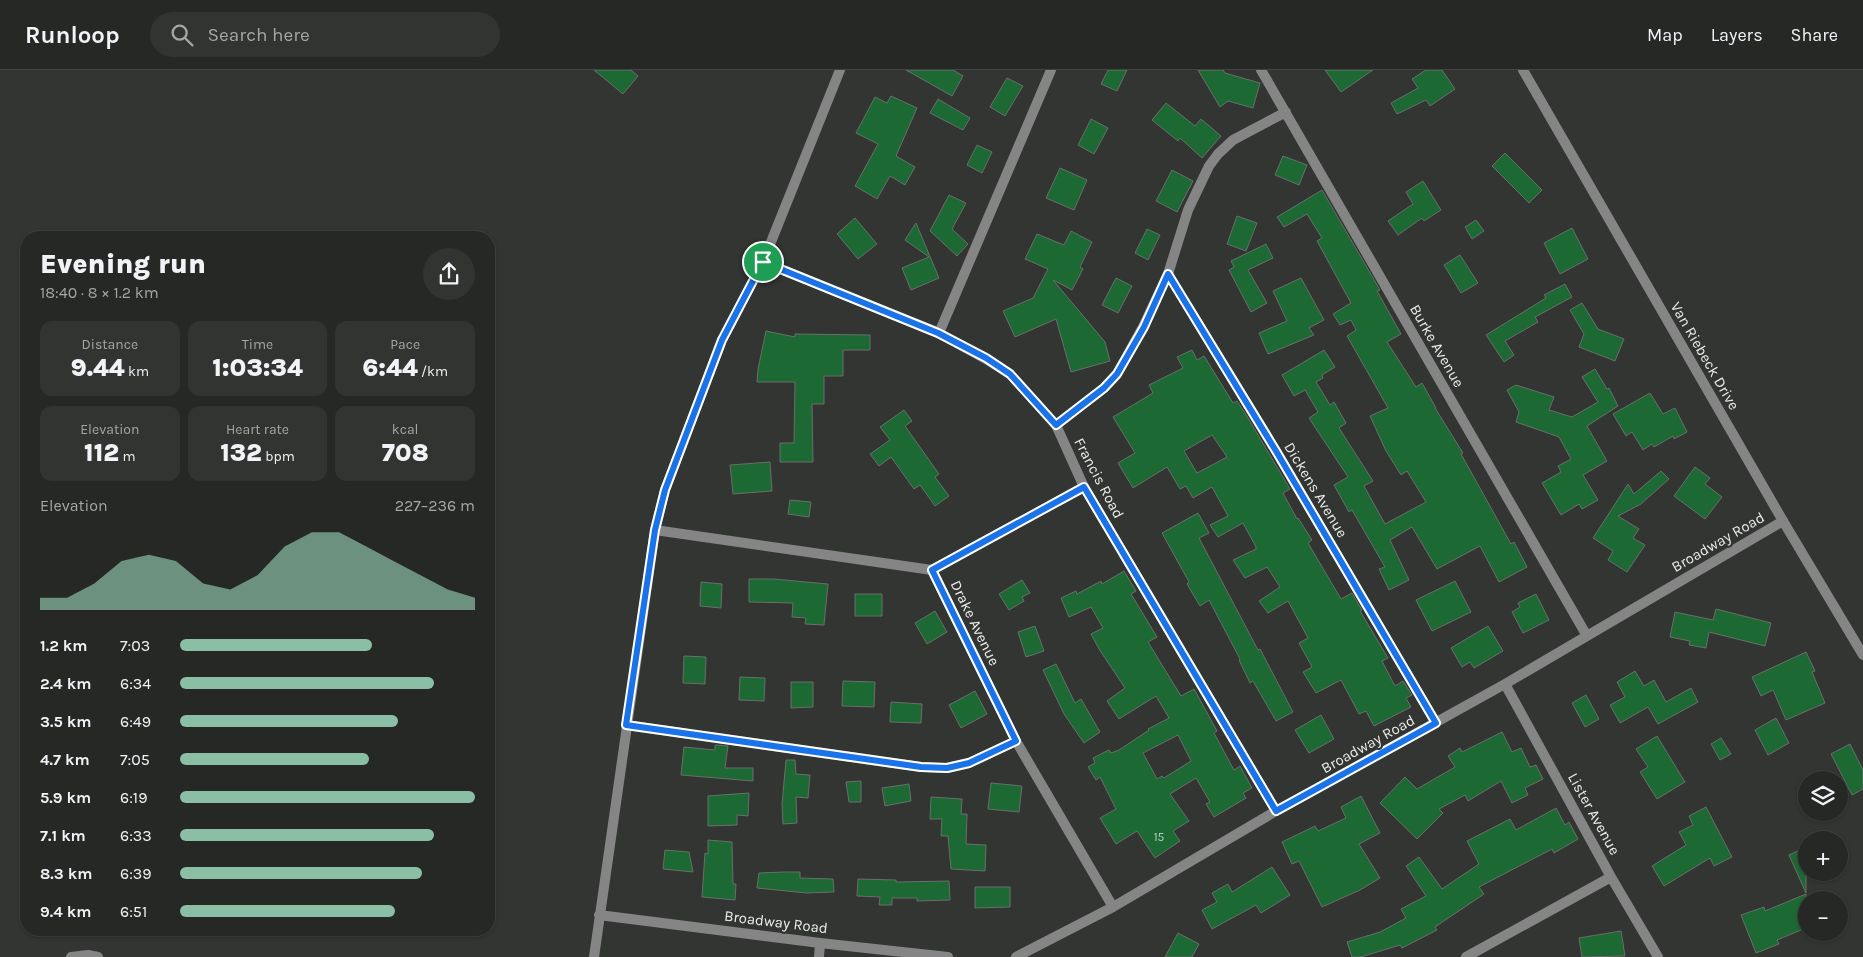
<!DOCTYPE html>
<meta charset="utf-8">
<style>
body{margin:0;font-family:Karla,sans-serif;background:#323432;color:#f1f3f6;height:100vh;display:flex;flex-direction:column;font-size:19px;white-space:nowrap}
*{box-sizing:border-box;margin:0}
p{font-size:16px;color:#a4a6a7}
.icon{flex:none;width:28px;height:28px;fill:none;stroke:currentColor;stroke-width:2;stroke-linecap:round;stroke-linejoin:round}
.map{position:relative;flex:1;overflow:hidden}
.side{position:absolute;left:20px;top:161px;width:475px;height:705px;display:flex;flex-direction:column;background:#262826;border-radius:20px;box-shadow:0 1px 4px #0004,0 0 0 1px #424443}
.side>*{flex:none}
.fabs{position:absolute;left:1798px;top:701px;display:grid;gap:10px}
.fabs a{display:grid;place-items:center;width:50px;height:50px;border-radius:50%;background:#262826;box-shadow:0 1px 4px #0004,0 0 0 1px #424443;font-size:25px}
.pin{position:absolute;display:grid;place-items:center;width:42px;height:42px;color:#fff;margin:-21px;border:2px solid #fff;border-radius:50%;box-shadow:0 1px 5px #0007}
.round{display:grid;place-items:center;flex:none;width:52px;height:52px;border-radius:26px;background:#323432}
.summary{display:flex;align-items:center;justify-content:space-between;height:85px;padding:0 20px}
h1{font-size:28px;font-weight:800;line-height:38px}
.stats{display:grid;grid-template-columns:repeat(3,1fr);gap:8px;height:85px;padding:5px 20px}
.stats div{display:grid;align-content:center;border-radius:12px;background:#323432;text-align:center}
.stats b{font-size:25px;font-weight:800}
.stats small{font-size:14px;font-weight:400}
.stats p{font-size:14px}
.chart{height:140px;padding:10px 20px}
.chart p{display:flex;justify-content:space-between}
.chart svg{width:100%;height:90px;margin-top:5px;fill:#8abfa5;opacity:.7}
ul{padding:0 20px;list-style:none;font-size:16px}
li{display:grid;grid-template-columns:80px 60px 1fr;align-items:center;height:38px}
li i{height:12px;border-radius:6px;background:#8abfa5}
header{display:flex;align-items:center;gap:30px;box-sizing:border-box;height:70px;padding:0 25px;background:#262826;border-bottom:1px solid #424443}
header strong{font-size:24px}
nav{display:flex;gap:28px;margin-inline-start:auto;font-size:18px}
.search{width:350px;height:45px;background:#323432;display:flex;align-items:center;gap:12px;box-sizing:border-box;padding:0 18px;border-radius:28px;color:#a4a6a7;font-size:19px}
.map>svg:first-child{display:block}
</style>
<header>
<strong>Runloop</strong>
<div class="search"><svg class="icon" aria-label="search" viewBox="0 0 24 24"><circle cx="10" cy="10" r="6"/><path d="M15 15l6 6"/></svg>Search here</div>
<nav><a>Map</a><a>Layers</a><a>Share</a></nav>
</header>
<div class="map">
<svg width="1863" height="887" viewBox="0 0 1863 887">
<rect width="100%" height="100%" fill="#323532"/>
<path fill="#1d6934" stroke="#6a6e6b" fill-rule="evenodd" d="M 594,0 L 631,0 L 638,6 L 623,24 Z
M 906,0 L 953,0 L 963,6 L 952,26 Z
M 1108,0 L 1127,0 L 1117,21 L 1101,14 Z
M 1198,0 L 1223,0 L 1225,3 L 1260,13 L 1253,38 L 1228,31 L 1220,37 Z
M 1325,0 L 1373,0 L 1341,22 Z
M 1426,0 L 1442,0 L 1455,19 L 1430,36 L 1426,30 L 1397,44 L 1391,33 L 1418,18 L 1412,9 Z
M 1007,8 L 1023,16 L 1005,46 L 990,37 Z
M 891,26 L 917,38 L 896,86 L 915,97 L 905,115 L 890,106 L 877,129 L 855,116 L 878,74 L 856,63 L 875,27 L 887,33 Z
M 938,29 L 970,48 L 963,60 L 930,43 Z
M 1166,33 L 1195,56 L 1201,49 L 1221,66 L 1202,88 L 1180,68 L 1178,71 L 1152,50 Z
M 1091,49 L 1108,58 L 1094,84 L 1078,75 Z
M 977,75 L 992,82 L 982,103 L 967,95 Z
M 1505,83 L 1542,120 L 1529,133 L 1492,96 Z
M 1283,86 L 1307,95 L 1299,115 L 1275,105 Z
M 1060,98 L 1087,110 L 1074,140 L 1046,128 Z
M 1172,100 L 1193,111 L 1177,142 L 1156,131 Z
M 1423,111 L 1441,140 L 1424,151 L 1422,148 L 1398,165 L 1388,151 L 1413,134 L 1406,122 Z
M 1322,120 L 1380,220 L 1377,221 L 1401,264 L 1387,272 L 1416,317 L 1422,313 L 1436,338 L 1435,338 L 1463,383 L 1461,384 L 1511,474 L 1514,472 L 1527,497 L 1499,512 L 1480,476 L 1437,499 L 1412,457 L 1390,470 L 1409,510 L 1389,520 L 1379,499 L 1385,497 L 1352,440 L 1349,442 L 1334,415 L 1348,407 L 1309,348 L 1318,342 L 1305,320 L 1294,326 L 1282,305 L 1324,280 L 1335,297 L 1322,305 L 1323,308 L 1316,312 L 1330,335 L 1334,332 L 1346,353 L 1339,358 L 1373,411 L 1364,416 L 1385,454 L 1426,432 L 1407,401 L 1401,405 L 1386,381 L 1370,346 L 1388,338 L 1347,266 L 1356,260 L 1351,250 L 1340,255 L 1333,244 L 1351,233 L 1317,171 L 1322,168 L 1307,144 L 1284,157 L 1277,147 Z
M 949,125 L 966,133 L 952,159 L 968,174 L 957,186 L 930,161 Z
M 1237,146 L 1257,153 L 1246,181 L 1227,174 Z
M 855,148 L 877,174 L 858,189 L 837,164 Z
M 1476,150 L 1484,161 L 1472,169 L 1465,157 Z
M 916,153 L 939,208 L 911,220 L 902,198 L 929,187 L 905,170 Z
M 1572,158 L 1588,189 L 1560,204 L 1544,173 Z
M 1147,159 L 1160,165 L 1148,190 L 1135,183 Z
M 1071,161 L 1092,172 L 1080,197 L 1083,199 L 1072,220 L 1053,210 L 1105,272 L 1110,291 L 1071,302 L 1056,249 L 1015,267 L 1003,241 L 1033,228 L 1048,199 L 1025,189 L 1037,164 L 1064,175 Z
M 1266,174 L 1273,188 L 1248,200 L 1267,233 L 1251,242 L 1229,200 L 1234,197 L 1231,191 Z
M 1460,185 L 1478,213 L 1461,223 L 1444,195 Z
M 1116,208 L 1132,216 L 1118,243 L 1102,235 Z
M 1301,208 L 1324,250 L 1309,258 L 1314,265 L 1268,284 L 1259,263 L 1287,251 L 1273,221 Z
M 1565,214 L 1572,227 L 1535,247 L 1538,252 L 1505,271 L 1514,285 L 1504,292 L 1486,265 L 1546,228 L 1544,225 Z
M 1582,233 L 1598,259 L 1624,269 L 1615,291 L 1579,277 L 1584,264 L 1570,240 Z
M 766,261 L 795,267 L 795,264 L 870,265 L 870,280 L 843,280 L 843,306 L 824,306 L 824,334 L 812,334 L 813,392 L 780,392 L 780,373 L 794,373 L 795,312 L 757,312 L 758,299 Z
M 1192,280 L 1197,290 L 1204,286 L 1233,333 L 1237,331 L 1245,343 L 1290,419 L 1283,423 L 1297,449 L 1298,448 L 1312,470 L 1308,473 L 1341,529 L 1352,523 L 1362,540 L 1360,541 L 1388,588 L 1382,591 L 1395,616 L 1403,611 L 1412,625 L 1406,628 L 1411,637 L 1374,656 L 1366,641 L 1359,644 L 1341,610 L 1316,623 L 1303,602 L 1312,597 L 1299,573 L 1308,568 L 1288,531 L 1268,543 L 1259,531 L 1280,517 L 1267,497 L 1245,508 L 1233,490 L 1256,479 L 1256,477 L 1243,453 L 1218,467 L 1210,455 L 1228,446 L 1212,417 L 1193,428 L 1186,416 L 1180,419 L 1167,397 L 1133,418 L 1118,393 L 1135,383 L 1113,347 L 1153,323 L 1149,315 L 1183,298 L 1177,287 ZM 1212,365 L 1227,387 L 1197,403 L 1184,381 Z
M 1595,299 L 1607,319 L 1609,318 L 1618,336 L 1587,356 L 1607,391 L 1583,405 L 1598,430 L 1582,439 L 1579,434 L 1561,445 L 1542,413 L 1561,402 L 1558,396 L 1571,389 L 1559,367 L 1516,352 L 1519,342 L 1507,320 L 1516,315 L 1554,327 L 1549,340 L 1572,347 L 1598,332 L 1582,307 Z
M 1650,323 L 1663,344 L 1675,338 L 1687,362 L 1674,369 L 1673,366 L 1654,377 L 1652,374 L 1643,380 L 1632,362 L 1626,366 L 1613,344 Z
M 904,340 L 912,351 L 905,356 L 939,404 L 935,407 L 949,426 L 935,436 L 920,415 L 914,419 L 891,387 L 879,396 L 870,384 L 890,370 L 880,357 Z
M 770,392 L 772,421 L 733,424 L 730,395 Z
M 1695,397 L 1710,408 L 1705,414 L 1722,427 L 1705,449 L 1674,426 Z
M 1661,401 L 1669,409 L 1641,434 L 1618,446 L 1639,459 L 1633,468 L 1645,475 L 1627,502 L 1608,490 L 1613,481 L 1593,468 L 1628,414 L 1634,424 Z
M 790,430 L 811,432 L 809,447 L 788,444 Z
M 1198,443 L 1209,463 L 1199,468 L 1258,580 L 1260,579 L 1293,642 L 1276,651 L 1253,611 L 1250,613 L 1239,590 L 1240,589 L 1209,530 L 1200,536 L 1187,514 L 1189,512 L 1162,463 Z
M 1124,501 L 1136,521 L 1131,524 L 1157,567 L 1148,572 L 1181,626 L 1194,619 L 1217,661 L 1214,663 L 1234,700 L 1240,696 L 1252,718 L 1243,723 L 1246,728 L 1214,747 L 1206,734 L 1210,732 L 1196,708 L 1170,724 L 1189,751 L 1173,761 L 1180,771 L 1155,788 L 1137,761 L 1116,774 L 1100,748 L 1116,739 L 1100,707 L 1096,710 L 1088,697 L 1095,693 L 1093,688 L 1109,680 L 1111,683 L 1119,680 L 1149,660 L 1148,659 L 1169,648 L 1156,626 L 1119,649 L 1107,631 L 1125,618 L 1099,579 L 1091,564 L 1103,558 L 1091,537 L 1069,547 L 1061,528 L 1076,521 L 1077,524 L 1101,511 L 1102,514 ZM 1178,665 L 1191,691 L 1164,708 L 1162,706 L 1157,709 L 1143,683 Z
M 749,509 L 774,509 L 828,514 L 824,555 L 805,554 L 806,548 L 792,547 L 793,533 L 749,532 Z
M 1022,510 L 1030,523 L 1022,527 L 1024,531 L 1009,540 L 999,524 Z
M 1455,511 L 1471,542 L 1432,561 L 1416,530 Z
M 701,512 L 722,514 L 721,538 L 700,536 Z
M 855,524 L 882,524 L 882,546 L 855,546 Z
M 1536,524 L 1549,550 L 1523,563 L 1512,542 L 1520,537 L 1518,533 Z
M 1716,539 L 1771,553 L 1765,576 L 1709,562 L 1706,578 L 1689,575 L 1690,571 L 1670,567 L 1675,542 L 1713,550 Z
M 935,541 L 947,562 L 927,574 L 915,553 Z
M 1035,556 L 1044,581 L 1026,587 L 1018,562 Z
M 1488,556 L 1503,581 L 1474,598 L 1470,592 L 1462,597 L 1451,578 Z
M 1806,582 L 1815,601 L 1812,602 L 1825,633 L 1786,650 L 1773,620 L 1761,626 L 1752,607 Z
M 684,586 L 706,587 L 705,614 L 683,613 Z
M 1056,594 L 1075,633 L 1081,629 L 1100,662 L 1084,673 L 1064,644 L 1043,600 Z
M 1635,601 L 1644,616 L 1654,610 L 1666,632 L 1691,618 L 1698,632 L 1658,654 L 1648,637 L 1620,653 L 1610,635 L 1625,627 L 1617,612 Z
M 740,607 L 765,608 L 764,631 L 739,630 Z
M 843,611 L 875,612 L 874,637 L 842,636 Z
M 791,612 L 813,612 L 813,637 L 791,638 Z
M 975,621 L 987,644 L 961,658 L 949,635 Z
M 1586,625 L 1599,649 L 1585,657 L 1572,633 Z
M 891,632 L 922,634 L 921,653 L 890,652 Z
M 1321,645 L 1334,669 L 1309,683 L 1295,660 Z
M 1776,648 L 1789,673 L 1768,685 L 1755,660 Z
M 1502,662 L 1512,682 L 1521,678 L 1530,697 L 1536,695 L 1543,709 L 1525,718 L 1528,725 L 1512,733 L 1501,711 L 1468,731 L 1465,725 L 1439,739 L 1443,743 L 1417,769 L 1380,733 L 1405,707 L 1417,719 L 1455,697 L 1448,686 L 1460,678 L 1462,682 Z
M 1657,666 L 1685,712 L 1657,729 L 1640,702 L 1648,697 L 1636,679 Z
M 1721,668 L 1731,684 L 1720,690 L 1711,674 Z
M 1850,674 L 1863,700 L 1863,719 L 1852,725 L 1831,684 Z
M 715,675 L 728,676 L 725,698 L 753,698 L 753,711 L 681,705 L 684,677 L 715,680 Z
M 786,690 L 795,690 L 796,704 L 810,705 L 808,728 L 796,727 L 797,753 L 783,754 L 782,734 Z
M 861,711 L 861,732 L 849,732 L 846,712 Z
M 991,713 L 1022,716 L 1019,742 L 988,739 Z
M 909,714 L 911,731 L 885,736 L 882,718 Z
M 749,723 L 748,746 L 737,745 L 737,755 L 708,756 L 708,726 Z
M 1361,726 L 1380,763 L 1359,774 L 1380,808 L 1360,820 L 1322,837 L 1299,791 L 1292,794 L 1282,772 L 1315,756 L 1318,761 L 1346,748 L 1341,737 Z
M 931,727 L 962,729 L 961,744 L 967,744 L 966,774 L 986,775 L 985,801 L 951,799 L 948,766 L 941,766 L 942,749 L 930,749 Z
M 1706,737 L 1732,787 L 1714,796 L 1710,788 L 1664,816 L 1652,796 L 1686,775 L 1679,762 L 1693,755 L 1689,746 Z
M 1556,738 L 1565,755 L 1569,752 L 1578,769 L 1554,783 L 1552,779 L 1479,817 L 1484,824 L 1435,857 L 1437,860 L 1402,878 L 1400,875 L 1361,887 L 1352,887 L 1347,872 L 1380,862 L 1406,848 L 1401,839 L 1426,826 L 1406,796 L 1419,787 L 1442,819 L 1479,794 L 1467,771 L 1510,749 L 1516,760 Z
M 708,770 L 732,772 L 733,814 L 736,814 L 735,830 L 702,827 L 705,783 L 708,784 Z
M 1806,777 L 1806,823 L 1789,785 Z
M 665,780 L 689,782 L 693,802 L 663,799 Z
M 1272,797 L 1290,825 L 1261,843 L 1256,835 L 1212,859 L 1202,840 L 1217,832 L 1212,823 L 1228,814 L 1232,822 Z
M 784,802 L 800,802 L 800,808 L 833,809 L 834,822 L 806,823 L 757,818 L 759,803 Z
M 858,809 L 896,810 L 896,812 L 949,811 L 950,830 L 917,831 L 917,828 L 892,828 L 892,835 L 879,835 L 880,827 L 857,826 Z
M 975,817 L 1010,817 L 1010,837 L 975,838 Z
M 1806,824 L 1806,858 L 1777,870 L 1779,874 L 1756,883 L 1741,845 L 1764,837 L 1765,841 Z
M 1621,861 L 1625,886 L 1582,887 L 1579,868 Z
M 1178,863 L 1199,874 L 1192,887 L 1165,887 Z"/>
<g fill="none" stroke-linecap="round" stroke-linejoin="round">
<path stroke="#848584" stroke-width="10" d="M 1261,0 L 1587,566
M 763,192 L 939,263 L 986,289 L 1010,304 L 1056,355 L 1084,417 L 1276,741
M 1168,204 L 1276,381 L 1436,653
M 939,263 L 1051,0
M 1056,355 L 1104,318 L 1117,304 L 1143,257 L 1168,204 L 1188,140 L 1209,96 L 1218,84 L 1233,70 L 1286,42
M 655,460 L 932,500 L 1016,671 L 1113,837
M 932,500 L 1084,417
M 1505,614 L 1611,807 L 1658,887
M 626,655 L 921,697 L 947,698 L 969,693 L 1016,671
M 599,845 L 820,873 L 948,887
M 71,887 L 88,885 L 98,887
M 594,887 L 655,460 L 665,420 L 722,270 L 763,192 L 840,0
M 819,887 L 820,873
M 1016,887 L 1113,837 L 1276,741 L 1505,614 L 1783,451
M 1466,887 L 1611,807"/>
<path stroke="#848584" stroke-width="10" d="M 1523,0 L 1783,451 L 1863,585"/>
</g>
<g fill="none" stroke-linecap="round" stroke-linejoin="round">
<g stroke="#fff" stroke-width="10">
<path id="route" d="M 763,192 L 938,263 L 986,288 L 1010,304 L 1056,355 L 1104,318 L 1117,304 L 1144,257 L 1168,204 L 1276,381 L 1436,653 L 1276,741 L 1084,417 L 932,500 L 1016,671 L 969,693 L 947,698 L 921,697 L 626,655 L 655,460 L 665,420 L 722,270 Z"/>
</g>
<use href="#route" stroke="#1a73e8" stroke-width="6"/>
</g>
<g text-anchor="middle" stroke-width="4.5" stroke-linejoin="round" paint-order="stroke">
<g font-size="12" fill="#b8ccbd">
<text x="1159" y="771">15</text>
</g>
<g font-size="15" fill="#ebedeb" stroke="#323532">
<text transform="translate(1437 276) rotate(60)" y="5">Burke Avenue</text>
<text transform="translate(1705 286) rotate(60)" y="5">Van Riebeck Drive</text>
<text transform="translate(1099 408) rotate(62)" y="5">Francis Road</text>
<text transform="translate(1316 420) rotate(59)" y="5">Dickens Avenue</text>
<text transform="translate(1718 472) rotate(-30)" y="5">Broadway Road</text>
<text transform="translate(975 553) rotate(64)" y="5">Drake Avenue</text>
<text transform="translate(1368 674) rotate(-29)" y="5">Broadway Road</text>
<text transform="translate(1594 744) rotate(61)" y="5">Lister Avenue</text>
<text transform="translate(776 852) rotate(7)" y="5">Broadway Road</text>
</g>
</g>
</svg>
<div class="fabs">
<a><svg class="icon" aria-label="layers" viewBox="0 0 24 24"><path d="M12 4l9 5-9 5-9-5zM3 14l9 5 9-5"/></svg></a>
<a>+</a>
<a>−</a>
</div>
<div class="pin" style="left:763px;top:192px;background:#1e9e55"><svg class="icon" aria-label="arrive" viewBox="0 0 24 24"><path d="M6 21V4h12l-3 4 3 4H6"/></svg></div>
<section class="side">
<div class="summary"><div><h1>Evening run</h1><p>18:40 · 8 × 1.2 km</p></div><a class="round"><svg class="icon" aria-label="share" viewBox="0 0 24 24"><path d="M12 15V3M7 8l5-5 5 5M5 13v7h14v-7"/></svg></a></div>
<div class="stats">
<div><p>Distance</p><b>9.44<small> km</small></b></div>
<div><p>Time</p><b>1:03:34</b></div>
<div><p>Pace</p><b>6:44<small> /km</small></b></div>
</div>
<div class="stats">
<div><p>Elevation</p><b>112<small> m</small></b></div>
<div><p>Heart rate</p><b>132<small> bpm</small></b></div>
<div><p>kcal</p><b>708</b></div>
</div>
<div class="chart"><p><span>Elevation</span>227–236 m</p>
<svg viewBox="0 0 160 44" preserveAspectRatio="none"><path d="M0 44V38L10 38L20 31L30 20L40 17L50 20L60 31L70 34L80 27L90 13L100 6L110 6L120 13L130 20L140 27L150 34L160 38V44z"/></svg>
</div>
<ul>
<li><b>1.2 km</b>7:03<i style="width:65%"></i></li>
<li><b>2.4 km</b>6:34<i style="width:86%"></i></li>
<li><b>3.5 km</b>6:49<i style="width:74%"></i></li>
<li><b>4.7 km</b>7:05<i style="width:64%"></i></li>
<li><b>5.9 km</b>6:19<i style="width:100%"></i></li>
<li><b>7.1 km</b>6:33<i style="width:86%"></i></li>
<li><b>8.3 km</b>6:39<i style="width:82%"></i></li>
<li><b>9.4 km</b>6:51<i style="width:73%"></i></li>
</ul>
</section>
</div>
